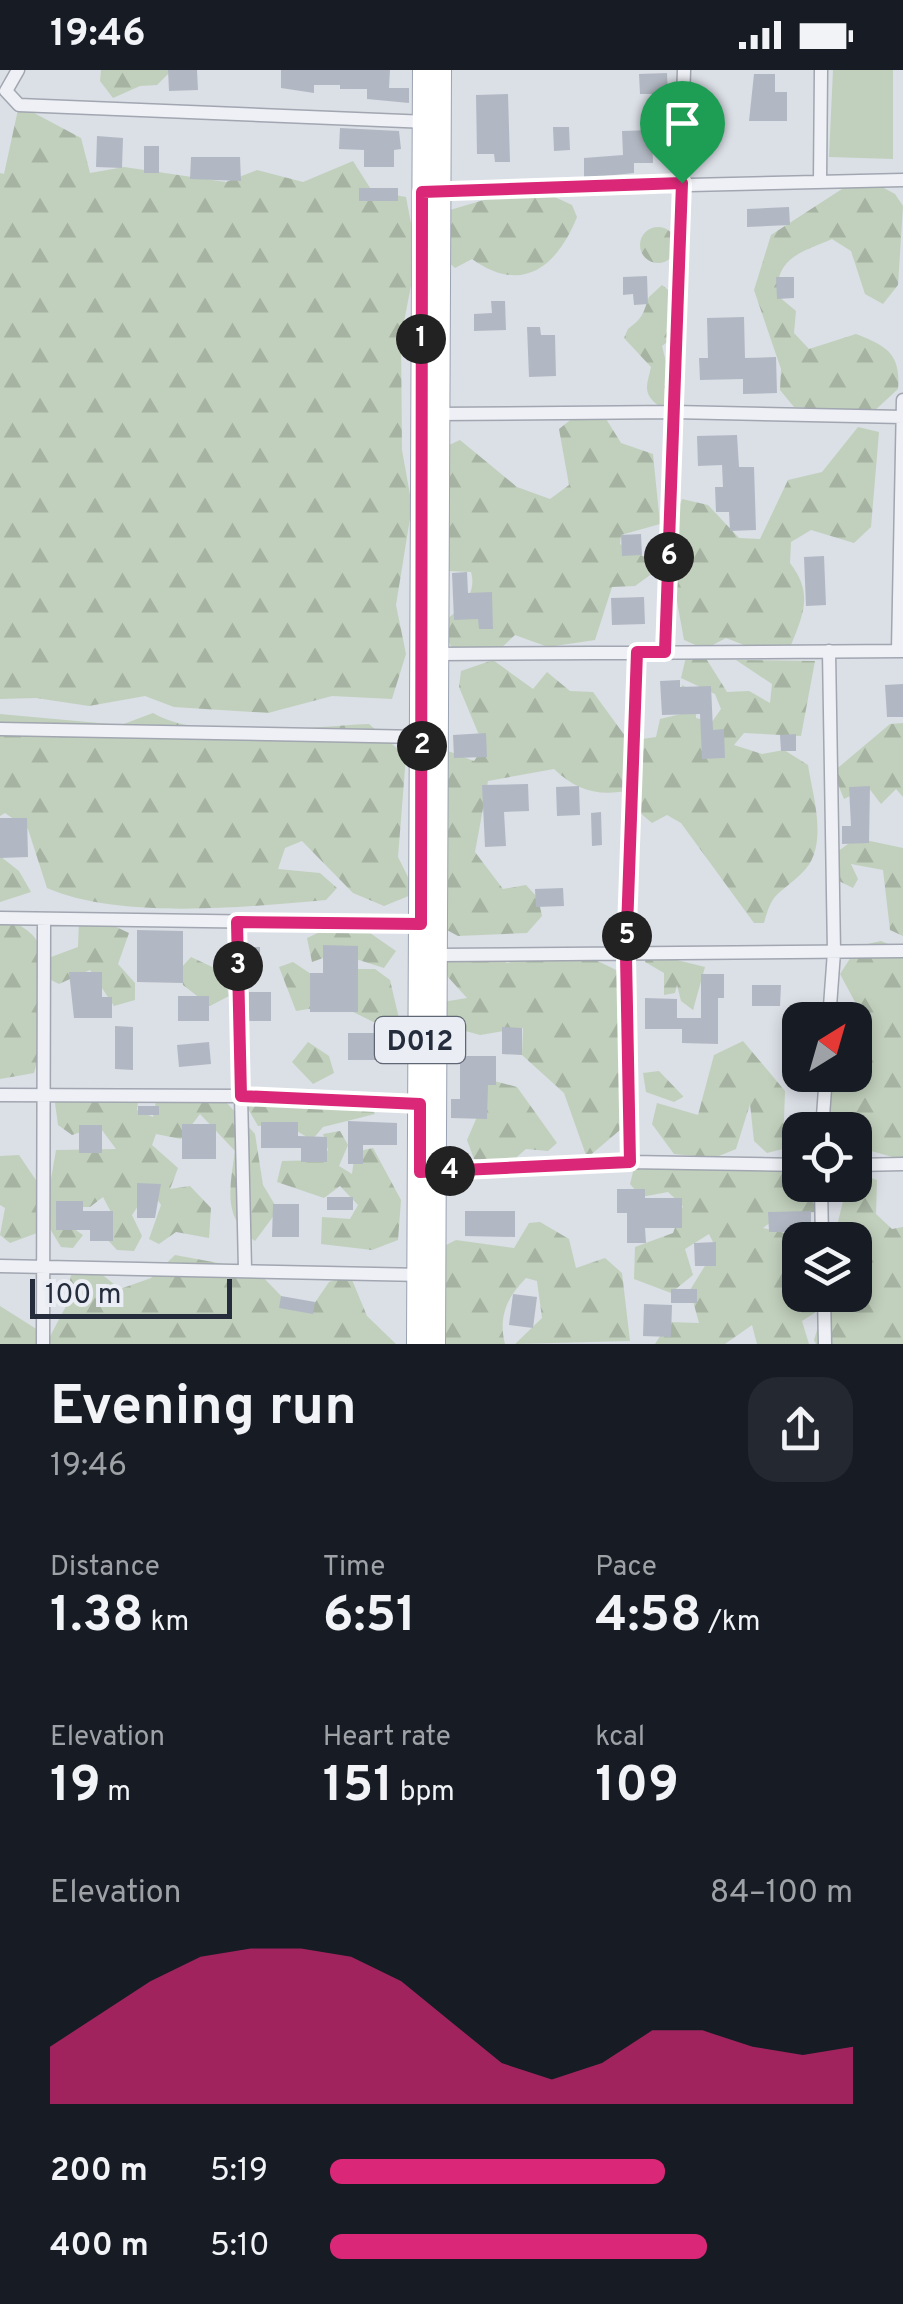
<!DOCTYPE html>
<meta charset="utf-8">
<style>
body{margin:0;font-family:Overpass,sans-serif;background:#242831;color:#f1f3f6;height:100vh;display:flex;flex-direction:column;font-size:38px;white-space:nowrap}
*{box-sizing:border-box;margin:0}
p{font-size:32px;color:#9ea1a6}
.icon{flex:none;width:55px;height:55px;fill:none;stroke:currentColor;stroke-width:2;stroke-linecap:round;stroke-linejoin:round}
.map{position:relative;height:1274px;overflow:hidden}
.sheet{display:flex;flex-direction:column;background:#171b24;flex:1}
.sheet>*{flex:none}
.needle{width:65px;rotate:37deg}
.buttons{position:absolute;left:782px;top:932px;display:grid;gap:20px}
.buttons a{display:grid;place-items:center;width:90px;height:90px;border-radius:20px;background:#171b24;box-shadow:0 5px 15px #0003;font-size:50px}
.scale{position:absolute;left:30px;bottom:25px;width:202px;box-sizing:border-box;padding-left:10px;border:5px solid #252d3d;border-top:0;font-size:28px;line-height:35px;white-space:nowrap;color:#252d3d;-webkit-text-stroke:8px #eaeef4;paint-order:stroke}
.pin{position:absolute;display:grid;place-items:center;width:85px;height:85px;color:#fff;margin:-102px -42px;border-radius:50% 50% 50% 0;rotate:-45deg;box-shadow:0 0 10px #0007}
.pin .icon{rotate:45deg}
.km{position:absolute;width:50px;height:50px;margin:-25px;border-radius:50%;background:#222;color:#fff;font-size:28px;line-height:50px;text-align:center}
.round{display:grid;place-items:center;flex:none;width:105px;height:105px;border-radius:30px;background:#242831}
.headline{display:flex;align-items:center;justify-content:space-between;height:170px;padding:0 50px}
h1{font-size:55px;font-weight:700;line-height:75px}
.stats{display:grid;grid-template-columns:repeat(3,1fr);gap:15px;height:170px;padding:10px 50px}
.stats div{display:grid;align-content:center}
.stats b{font-size:50px;font-weight:700}
.stats small{font-size:28px;font-weight:400}
.stats p{font-size:28px}
.chart{height:280px;padding:20px 50px}
.chart p{display:flex;justify-content:space-between}
.chart svg{width:100%;height:180px;margin-top:10px;fill:#db2777;opacity:.7}
ul{padding:0 50px;list-style:none;font-size:32px}
li{display:grid;grid-template-columns:160px 120px 1fr;align-items:center;height:75px}
li i{height:25px;border-radius:12px;background:#db2777}
.status{display:flex;justify-content:space-between;align-items:center;height:70px;padding:0 50px;background:#171b24;direction:ltr}
.status svg{height:28px;fill:currentColor}
.map>svg:first-child{display:block}
</style>
<div class="status"><b>19:46</b><svg viewBox="0 0 49 12"><path d="M0 12V9h3v3zM5 12V6h3v6zM10 12V3h3v9zM15 12V0h3v12zM26 1h20v11H26zM47 4h2v5h-2z"/></svg></div>
<div class="map">
<svg width="903" height="1274" viewBox="0 0 903 1274">
<defs>
<pattern id="forest-firs" width="22" height="20" patternUnits="userSpaceOnUse" patternTransform="scale(2.5)"><rect width="22" height="20" fill="#c1d0bc"/><path d="M5 1l3.5 6h-7zM16 11l3.5 6h-7z" fill="#a6b3a2"/></pattern>
</defs>
<rect width="100%" height="100%" fill="#dbdfe6"/>
<path fill="url(#forest-firs)" d="M 101,0 L 172,0 L 157,15 L 140,16 L 113,28 L 100,11 Z
M 19,35 L 81,68 L 90,103 L 124,97 L 226,112 L 257,100 L 303,112 L 353,91 L 372,121 L 406,127 L 417,185 L 401,267 L 402,380 L 412,436 L 396,535 L 406,584 L 392,629 L 332,626 L 268,643 L 174,637 L 145,626 L 89,636 L 36,628 L 0,629 L 0,103 L 4,104 Z
M 862,106 L 895,124 L 903,136 L 898,215 L 883,234 L 865,224 L 851,181 L 832,169 C 802,182 774,188 778,226 L 796,241 L 794,263 L 809,279 L 856,264 C 887,276 901,284 898,319 L 872,343 L 794,337 L 780,320 L 781,299 L 754,220 L 771,165 Z
M 531,116 L 572,135 L 577,147 C 557,197 522,225 472,189 L 455,198 L 439,184 L 450,140 Z
M640 175a18 18 0 1 1 36 0a18 18 0 1 1-36 0Z
M 662,215 L 672,223 L 670,270 L 662,276 L 672,315 L 668,337 L 662,338 C 641,324 647,316 651,297 L 624,268 L 628,259 C 644,247 643,243 649,227 Z
M 578,344 L 603,344 L 621,373 L 653,384 L 660,454 L 621,465 L 620,474 L 652,491 L 653,503 L 635,516 L 612,517 L 595,570 L 548,577 L 515,565 L 498,581 L 454,582 L 440,555 C 457,541 478,527 471,502 L 448,501 L 440,379 L 460,370 L 517,417 L 550,429 L 569,415 L 559,359 Z
M 858,357 L 879,362 L 871,457 L 854,473 L 811,460 L 791,472 L 790,493 C 813,523 804,543 791,575 L 770,585 L 726,568 L 705,579 L 684,570 L 676,526 L 680,493 L 670,460 L 682,429 L 708,435 L 739,468 L 760,469 L 788,410 L 822,402 Z
M 702,582 L 727,622 L 749,621 L 770,633 L 772,614 L 736,590 L 815,591 L 801,666 L 744,663 L 734,675 L 762,684 L 784,680 L 808,695 C 813,728 830,778 801,804 C 778,826 773,820 764,853 L 754,853 L 681,753 L 667,745 L 652,753 L 639,742 L 642,669 L 656,667 L 660,649 L 681,644 L 682,615 L 696,623 L 696,648 L 712,652 L 721,639 L 715,624 L 681,608 L 686,587 Z
M 493,590 L 533,619 L 547,602 L 570,621 L 593,622 L 628,670 L 631,720 C 599,727 577,721 554,699 L 488,711 L 475,782 L 503,819 L 526,815 L 538,828 L 542,846 L 527,863 L 458,866 L 434,853 L 443,679 L 474,691 L 484,677 L 459,617 L 461,601 Z
M 153,643 C 206,673 308,656 369,654 L 406,686 L 398,787 L 416,823 L 384,836 L 353,823 L 302,771 L 285,778 L 278,799 L 320,803 L 337,818 L 326,830 C 246,837 121,850 47,818 L 28,759 L 5,743 L 0,746 L 0,644 L 121,655 Z
M 903,653 L 903,727 L 896,719 L 881,734 L 868,717 L 844,729 L 833,702 L 890,654 Z
M 856,768 L 903,778 L 903,866 L 890,860 L 883,800 L 851,794 L 858,809 L 853,818 L 831,807 L 833,785 Z
M 0,786 L 19,801 L 31,822 L 0,832 Z
M 0,847 C 16,852 36,862 41,879 C 50,907 43,976 34,1003 L 0,1009 Z
M 97,848 L 129,863 L 118,894 L 135,913 L 135,930 L 114,936 L 90,900 L 59,914 L 49,909 L 51,887 L 78,877 L 79,849 Z
M 339,853 L 357,854 L 396,881 L 384,898 L 337,883 L 312,892 L 307,868 Z
M 881,871 L 903,880 L 903,1090 L 871,1081 L 855,1088 L 855,1060 L 808,1059 L 828,1038 L 827,1005 L 855,1005 L 861,943 L 840,904 L 858,876 Z
M 666,877 L 677,890 L 705,897 L 693,940 L 681,931 L 677,915 L 675,923 L 664,925 L 664,903 L 645,892 L 648,879 Z
M 462,879 L 508,893 C 553,872 576,879 618,901 L 620,1060 L 587,1088 L 564,1023 L 522,985 L 523,958 L 480,965 L 436,953 L 436,933 L 467,928 L 438,896 Z
M 191,887 L 223,902 L 229,926 L 210,936 L 183,915 L 181,898 Z
M 293,892 L 317,908 L 321,937 L 296,941 L 279,897 Z
M 343,899 L 375,899 L 390,910 L 401,957 L 392,961 L 349,940 Z
M 743,971 L 785,1021 L 783,1079 L 767,1083 L 754,1071 L 750,1034 L 736,1079 L 714,1088 L 674,1084 L 652,1054 L 657,1033 L 698,1045 L 714,985 Z
M 308,972 L 329,986 L 334,1003 L 313,1014 L 292,992 Z
M 659,1001 L 683,1026 L 683,1027 L 674,1032 L 646,1022 L 643,1003 Z
M 483,1008 L 517,1017 L 557,1073 L 548,1081 L 526,1079 L 510,1093 L 474,1089 L 467,1070 L 480,1040 Z
M 282,1019 L 303,1039 L 320,1038 L 335,1023 L 367,1030 L 375,1044 L 323,1057 L 312,1070 L 285,1054 L 258,1056 L 247,1037 Z
M 158,1020 L 217,1022 L 255,1064 L 263,1115 L 278,1140 L 255,1171 C 222,1149 230,1116 235,1081 L 200,1044 L 181,1069 L 156,1064 L 152,1075 L 178,1098 L 170,1119 L 190,1116 L 211,1138 L 209,1168 L 176,1162 L 159,1174 L 149,1169 L 161,1135 L 150,1118 L 132,1145 L 142,1166 L 134,1181 L 117,1180 L 105,1167 L 113,1146 L 103,1127 L 90,1137 L 57,1137 L 57,1147 L 83,1165 L 73,1178 L 61,1177 L 44,1149 L 56,1080 L 116,1079 L 99,1056 L 72,1065 L 58,1055 L 55,1033 L 68,1021 L 139,1024 L 137,1040 L 153,1047 Z
M 340,1061 L 348,1075 L 339,1096 L 352,1104 L 355,1082 L 373,1078 L 401,1130 L 398,1170 L 372,1180 L 321,1174 L 322,1147 L 350,1149 L 358,1135 L 340,1116 L 324,1128 L 277,1112 L 282,1091 L 321,1090 L 328,1080 L 323,1064 Z
M 19,1085 L 46,1125 L 37,1163 L 10,1173 L 0,1165 L 5,1138 L 0,1135 L 0,1086 Z
M 655,1089 L 753,1093 L 800,1101 L 800,1115 L 816,1115 L 821,1142 L 783,1143 L 763,1158 L 807,1168 L 800,1170 L 800,1225 L 821,1226 L 816,1242 L 802,1251 L 809,1274 L 757,1274 L 752,1255 L 725,1274 L 655,1274 L 669,1252 L 699,1253 L 690,1220 L 716,1178 L 709,1164 L 685,1179 L 693,1205 L 671,1223 L 634,1209 L 635,1177 L 673,1163 L 683,1136 L 668,1122 L 641,1127 L 630,1114 L 634,1098 Z
M 857,1103 L 877,1110 L 876,1144 L 892,1159 L 903,1157 L 903,1274 L 816,1274 L 814,1270 L 828,1225 L 855,1225 L 855,1170 L 834,1168 L 847,1115 L 855,1115 Z
M 540,1152 L 569,1169 L 576,1198 L 605,1188 L 622,1203 L 630,1271 L 515,1274 L 542,1248 L 537,1211 L 526,1208 C 507,1227 498,1247 505,1274 L 439,1274 L 430,1183 L 456,1170 L 514,1178 L 529,1153 Z
M 175,1185 L 256,1200 L 287,1232 L 312,1237 L 329,1212 L 350,1205 L 367,1246 L 396,1274 L 46,1274 L 65,1238 L 71,1205 L 94,1198 L 120,1219 L 151,1208 Z
M 0,1236 L 38,1260 L 37,1274 L 0,1274 Z"/>
<path fill="#c1d0bc" d="M 833,0 L 893,0 L 893,89 L 829,87 Z"/>
<path fill="#b2b8c3" d="M 168,0 L 197,0 L 198,20 L 169,21 Z
M 281,0 L 390,0 L 389,18 L 409,18 L 409,33 L 367,29 L 367,19 L 340,19 L 340,15 L 314,15 L 314,23 L 281,18 Z
M 667,3 L 668,24 L 640,24 L 639,4 Z
M 754,4 L 775,4 L 775,22 L 787,22 L 787,51 L 749,51 Z
M 508,24 L 510,92 L 495,92 L 494,84 L 477,84 L 476,25 Z
M 553,57 L 569,57 L 570,80 L 554,81 Z
M 340,58 L 399,61 L 401,79 L 394,80 L 394,97 L 364,97 L 364,80 L 339,79 Z
M 652,60 L 653,93 L 634,93 L 634,103 L 584,108 L 584,88 L 623,85 L 622,61 Z
M 97,66 L 123,68 L 122,98 L 96,97 Z
M 144,76 L 159,76 L 159,103 L 144,103 Z
M 191,87 L 240,87 L 241,111 L 190,109 Z
M 359,118 L 398,118 L 398,131 L 359,131 Z
M 789,137 L 790,155 L 747,157 L 747,139 Z
M 647,206 L 648,234 L 634,235 L 633,224 L 623,225 L 623,207 Z
M 776,207 L 794,207 L 794,228 L 777,229 Z
M 491,231 L 505,231 L 506,260 L 474,261 L 474,244 L 492,243 Z
M 744,247 L 745,288 L 776,287 L 777,323 L 743,324 L 743,309 L 700,310 L 699,288 L 708,288 L 707,248 Z
M 527,257 L 540,257 L 541,265 L 555,265 L 556,306 L 529,307 Z
M 737,365 L 739,397 L 754,397 L 756,460 L 730,461 L 729,442 L 716,442 L 715,417 L 723,417 L 722,395 L 698,396 L 697,366 Z
M 641,464 L 642,485 L 622,486 L 621,465 Z
M 824,486 L 826,535 L 806,536 L 804,487 Z
M 467,502 L 468,523 L 492,522 L 493,559 L 479,559 L 478,549 L 454,550 L 452,503 Z
M 644,527 L 645,554 L 612,555 L 611,528 Z
M 680,610 L 680,617 L 711,616 L 713,660 L 724,659 L 725,688 L 702,689 L 700,644 L 662,645 L 660,611 Z
M 903,614 L 903,647 L 887,647 L 885,615 Z
M 486,663 L 487,687 L 454,688 L 453,665 Z
M 796,664 L 796,681 L 781,681 L 780,665 Z
M 528,714 L 529,741 L 504,742 L 506,776 L 485,777 L 482,715 Z
M 579,716 L 580,745 L 557,746 L 556,717 Z
M 870,716 L 869,773 L 842,774 L 842,756 L 851,756 L 849,717 Z
M 601,742 L 602,775 L 592,776 L 591,743 Z
M 0,748 L 27,748 L 28,787 L 0,788 Z
M 563,818 L 564,836 L 536,837 L 535,819 Z
M 137,860 L 183,861 L 183,913 L 137,912 Z
M 323,875 L 358,876 L 358,942 L 310,942 L 310,903 L 323,903 Z
M 248,877 L 260,877 L 260,894 L 248,894 Z
M 69,902 L 102,902 L 102,927 L 112,927 L 112,948 L 74,948 Z
M 701,904 L 724,904 L 724,928 L 718,928 L 718,974 L 682,973 L 682,959 L 645,959 L 645,928 L 677,929 L 677,948 L 701,948 Z
M 752,915 L 781,915 L 780,936 L 752,936 Z
M 249,922 L 271,922 L 271,951 L 249,951 Z
M 178,926 L 209,926 L 209,951 L 178,951 Z
M 115,956 L 133,957 L 133,1000 L 115,999 Z
M 502,957 L 522,958 L 522,985 L 502,984 Z
M 348,963 L 377,963 L 377,990 L 348,990 Z
M 209,972 L 211,994 L 179,997 L 177,975 Z
M 460,986 L 496,986 L 496,1015 L 488,1015 L 487,1049 L 451,1048 L 451,1029 L 460,1029 Z
M 138,1036 L 159,1036 L 159,1045 L 138,1045 Z
M 348,1051 L 397,1053 L 397,1075 L 363,1075 L 363,1094 L 348,1094 Z
M 261,1052 L 298,1052 L 298,1066 L 327,1067 L 327,1092 L 301,1092 L 301,1078 L 261,1078 Z
M 182,1054 L 216,1054 L 216,1089 L 182,1089 Z
M 79,1055 L 102,1055 L 102,1083 L 79,1083 Z
M 137,1113 L 161,1114 L 155,1148 L 137,1148 Z
M 617,1119 L 645,1119 L 645,1128 L 682,1128 L 682,1158 L 645,1158 L 646,1173 L 627,1173 L 627,1143 L 617,1143 Z
M 327,1127 L 353,1127 L 353,1140 L 327,1140 Z
M 56,1131 L 83,1131 L 83,1141 L 113,1141 L 113,1171 L 90,1171 L 90,1160 L 56,1160 Z
M 273,1134 L 299,1134 L 299,1167 L 272,1167 Z
M 465,1141 L 515,1141 L 515,1167 L 465,1166 Z
M 811,1141 L 811,1162 L 769,1162 L 768,1142 Z
M 716,1172 L 716,1196 L 695,1196 L 694,1173 Z
M 671,1219 L 697,1219 L 697,1233 L 671,1233 Z
M 513,1224 L 537,1227 L 533,1258 L 509,1255 Z
M 281,1226 L 315,1232 L 313,1244 L 279,1238 Z
M 644,1234 L 672,1235 L 671,1267 L 643,1266 Z"/>
<g fill="none" stroke-linecap="round" stroke-linejoin="round">
<g stroke="#a1a6b0" stroke-width="15">
<path id="minor" d="M 18,0 L 6,21 L 19,35 L 428,52
M 820,111 L 821,0
M 435,121 L 903,110
M 436,344 L 674,342 L 903,347
M 898,580 L 903,330
M 665,582 L 684,0
M 436,584 L 903,581
M 0,659 L 422,667
M 0,848 L 421,854
M 237,852 L 245,1199
M 438,885 L 903,881
M 829,950 L 834,882 L 829,581
M 0,1025 L 241,1026 L 425,1034
M 822,1060 L 826,1005
M 630,1092 L 627,886 L 637,582
M 855,1095 L 903,1094
M 433,1102 L 630,1092 L 800,1095
M 821,1115 L 822,1170
M 0,1196 L 423,1205
M 824,1225 L 825,1274
M 43,1274 L 44,849"/>
</g>
<g stroke="#9aa3b2" stroke-width="22">
<path id="primary" d="M 417,1274 L 423,0
M 435,1274 L 441,0"/>
</g>
<use href="#minor" stroke="#eef0f5" stroke-width="12"/>
<use href="#primary" stroke="#fff" stroke-width="20"/>
</g>
<g fill="none" stroke-linecap="round" stroke-linejoin="round">
<g stroke="#fff" stroke-width="20">
<path id="route" d="M 682,113 L 665,582 L 637,582 L 626,886 L 630,1092 L 420,1102 L 420,1034 L 241,1026 L 237,852 L 421,854 L 422,122 Z"/>
</g>
<use href="#route" stroke="#db2777" stroke-width="12"/>
</g>
<g text-anchor="middle" stroke-width="8" stroke-linejoin="round" paint-order="stroke">
<rect fill="#eaeef4" stroke="#606774" stroke-width="2.5" x="375" y="947" width="90" height="46" rx="8"/>
<g font-size="28" font-weight="bold" fill="#252d3d">
<text x="420" y="980">D012</text>
</g>
</g>
</svg>
<div class="buttons">
<a><svg class="needle" viewBox="-14 -14 28 28"><path d="M0-13l5 13h-10z" fill="#e53935"/><path d="M0 13l5-13h-10z" fill="#9ea1a6"/></svg></a>
<a><svg class="icon" aria-label="locate" viewBox="0 0 24 24"><circle cx="12" cy="12" r="6"/><path d="M12 2v4M12 18v4M2 12h4M18 12h4"/></svg></a>
<a><svg class="icon" aria-label="layers" viewBox="0 0 24 24"><path d="M12 4l9 5-9 5-9-5zM3 14l9 5 9-5"/></svg></a>
</div>
<div class="scale">100 m</div>
<div class="pin" style="left:682px;top:113px;background:#1e9e55"><svg class="icon" aria-label="arrive" viewBox="0 0 24 24"><path d="M6 21V4h12l-3 4 3 4H6"/></svg></div>
<b class="km" style="left:421px;top:269px">1</b>
<b class="km" style="left:422px;top:676px">2</b>
<b class="km" style="left:238px;top:896px">3</b>
<b class="km" style="left:450px;top:1101px">4</b>
<b class="km" style="left:627px;top:866px">5</b>
<b class="km" style="left:669px;top:487px">6</b>
</div>
<section class="sheet">
<div class="headline"><div><h1>Evening run</h1><p>19:46</p></div><a class="round"><svg class="icon" aria-label="share" viewBox="0 0 24 24"><path d="M12 15V3M7 8l5-5 5 5M5 13v7h14v-7"/></svg></a></div>
<div class="stats">
<div><p>Distance</p><b>1.38<small> km</small></b></div>
<div><p>Time</p><b>6:51</b></div>
<div><p>Pace</p><b>4:58<small> /km</small></b></div>
</div>
<div class="stats">
<div><p>Elevation</p><b>19<small> m</small></b></div>
<div><p>Heart rate</p><b>151<small> bpm</small></b></div>
<div><p>kcal</p><b>109</b></div>
</div>
<div class="chart"><p><span>Elevation</span>84–100 m</p>
<svg viewBox="0 0 160 44" preserveAspectRatio="none"><path d="M0 44V30L10 22L20 14L30 8L40 6L50 6L60 8L70 14L80 24L90 34L100 38L110 34L120 26L130 26L140 30L150 32L160 30V44z"/></svg>
</div>
<ul>
<li><b>200 m</b>5:19<i style="width:64%"></i></li>
<li><b>400 m</b>5:10<i style="width:72%"></i></li>
</ul>
</section>
